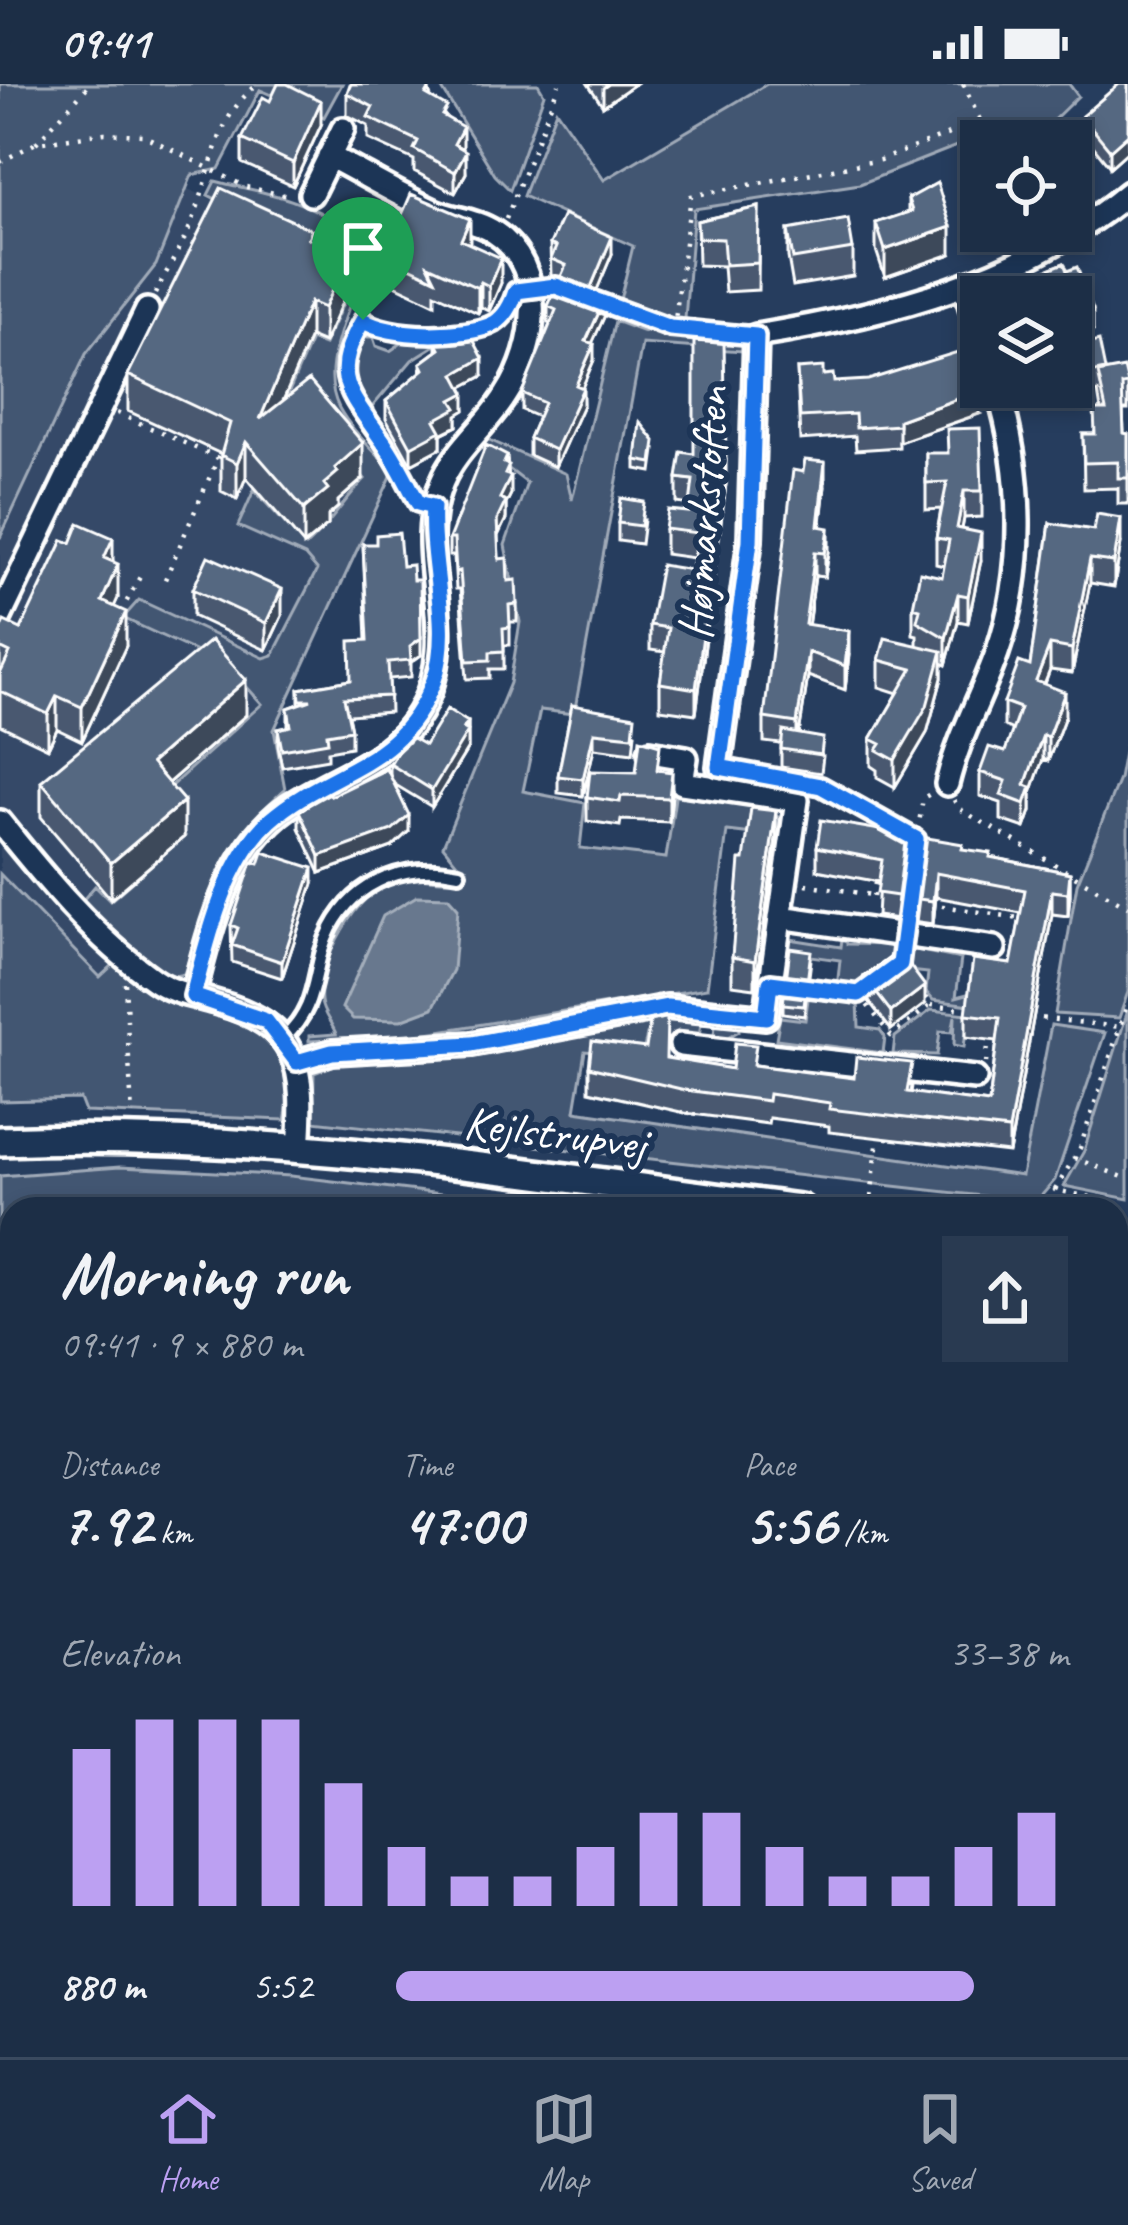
<!DOCTYPE html>
<meta charset="utf-8">
<style>
body{margin:0;font-family:Caveat,sans-serif;background:#293a51;color:#f1f3f6;height:100vh;display:flex;flex-direction:column;font-size:45px;white-space:nowrap}
*{box-sizing:border-box;margin:0}
p{font-size:39px;color:#a0a8b3}
.icon{flex:none;width:66px;height:66px;fill:none;stroke:currentColor;stroke-width:2;stroke-linecap:round;stroke-linejoin:round}
.map{position:relative;flex:1;overflow:hidden}
.details{position:absolute;left:0px;top:1113px;width:1128px;height:861px;display:flex;flex-direction:column;background:#1c2e46;border-radius:36px 36px 0 0;box-shadow:0 6px 18px #0003,0 0 0 3px #3a4a5f}
.details>*{flex:none}
.controls{position:absolute;left:960px;top:36px;display:grid;gap:24px}
.controls a{display:grid;place-items:center;width:132px;height:132px;border-radius:0px;background:#1c2e46;box-shadow:0 6px 18px #0003,0 0 0 3px #3a4a5f;font-size:60px}
.pin{position:absolute;display:grid;place-items:center;width:102px;height:102px;color:#fff;margin:-123px -51px;border-radius:50% 50% 50% 0;rotate:-45deg;box-shadow:0 0 12px #0007}
.pin .icon{rotate:45deg}
.round{display:grid;place-items:center;flex:none;width:126px;height:126px;border-radius:0px;background:#293a51}
.head{display:flex;align-items:center;justify-content:space-between;height:204px;padding:0 60px}
h1{font-size:66px;font-weight:700;line-height:90px}
.stats{display:grid;grid-template-columns:repeat(3,1fr);gap:18px;height:204px;padding:12px 60px}
.stats div{display:grid;align-content:center}
.stats b{font-size:60px;font-weight:700}
.stats small{font-size:33px;font-weight:400}
.stats p{font-size:33px}
.chart{height:336px;padding:24px 60px}
.chart p{display:flex;justify-content:space-between}
.chart svg{width:100%;height:216px;margin-top:12px;stroke:#bca0f2;stroke-width:6}
ul{padding:0 60px;list-style:none;font-size:39px}
li{display:grid;grid-template-columns:192px 144px 1fr;align-items:center;height:90px}
li i{height:30px;border-radius:15px;background:#bca0f2}
.status{display:flex;justify-content:space-between;align-items:center;height:84px;padding:0 60px;background:#1c2e46;direction:ltr}
.status svg{height:33px;fill:currentColor}
.tab-bar{display:flex;justify-content:space-around;align-items:center;height:168px;border-top:3px solid #3a4a5f;background:#1c2e46;font-size:33px;color:#a0a8b3}
.tab-bar a{display:grid;justify-items:center;gap:6px}
.tab-bar .on{color:#bca0f2}
.map>svg:first-child{display:block}
</style>
<div class="status"><b>09:41</b><svg viewBox="0 0 49 12"><path d="M0 12V9h3v3zM5 12V6h3v6zM10 12V3h3v9zM15 12V0h3v12zM26 1h20v11H26zM47 4h2v5h-2z"/></svg></div>
<div class="map">
<svg width="1128" height="1973" viewBox="0 0 1128 1973">
<rect width="100%" height="100%" fill="#263d5e"/>
<filter id="ink" filterUnits="userSpaceOnUse"><feTurbulence type="fractalNoise" baseFrequency=".00833" numOctaves="2"/><feDisplacementMap in="SourceGraphic" scale="24" xChannelSelector="R" yChannelSelector="G"/><feConvolveMatrix kernelMatrix="1 2 1 2 8 2 1 2 1" color-interpolation-filters="sRGB"/></filter>
<g filter="url(#ink)">
<path fill="#344a68" d="M 159,92 L 358,181 L 358,210 L 329,273 L 336,322 L 390,385 L 201,767 L 159,922 L 73,899 L 0,821 L 0,451 Z
M 502,1962 L 1116,1962 L 1128,1973 L 490,1973 Z"/>
<path fill="#425672" stroke="#a0aab8" stroke-width="3" d="M 0,0 L 342,0 L 324,33 L 260,6 L 219,85 L 192,91 L 156,181 L 86,270 L 0,454 Z
M 439,0 L 538,0 L 544,10 L 510,106 L 495,91 Z
M 767,0 L 1069,0 L 1078,12 L 1032,57 L 981,61 L 972,56 L 860,100 L 694,125 L 685,235 L 743,242 L 742,267 L 642,260 L 574,630 L 540,626 L 523,707 L 585,719 L 580,764 L 666,774 L 676,707 L 773,725 L 772,732 L 779,733 L 778,753 L 727,747 L 707,904 L 415,951 L 309,957 L 309,952 L 336,950 C 332,939 322,929 321,917 C 317,878 357,807 395,795 C 416,789 450,804 466,790 L 443,762 L 510,599 L 520,538 L 505,461 L 527,399 L 480,363 L 487,355 L 566,390 L 572,416 L 615,237 L 644,248 L 655,233 L 619,220 L 633,162 L 523,112 L 556,26 L 604,96 Z
M 215,97 C 241,104 271,108 296,118 C 427,164 302,250 339,324 C 351,347 377,369 393,388 L 274,646 L 285,705 C 226,757 208,818 184,890 L 170,893 L 122,858 L 82,817 L 95,802 L 110,817 L 185,752 L 101,661 L 113,652 L 171,702 L 262,620 L 229,583 L 123,534 L 139,516 L 264,574 L 273,571 L 317,486 L 305,472 L 238,442 L 254,406 L 306,462 C 330,441 343,417 365,395 L 309,327 L 280,329 L 311,256 L 324,261 L 347,211 L 346,180 L 208,111 Z
M 358,253 L 373,253 L 376,262 L 390,267 L 406,256 L 447,254 L 412,276 L 373,322 L 384,351 C 358,322 337,292 358,253 Z
M 1128,647 L 1128,908 L 1119,934 L 1055,930 L 1077,800 L 1119,695 Z
M 0,790 L 100,893 L 114,880 C 176,945 312,911 285,1036 L 85,1028 L 80,1015 L 0,1017 Z
M 843,846 L 847,860 L 897,861 L 895,878 L 859,906 L 837,904 L 840,876 L 789,869 L 790,855 L 841,863 Z
M 906,864 L 961,875 L 956,913 L 971,909 L 970,921 L 933,916 L 926,908 L 928,889 L 910,887 L 905,880 Z
M 809,909 L 858,916 L 859,943 L 880,946 L 885,953 L 883,969 L 776,955 L 780,933 L 805,936 Z
M 931,926 L 968,930 L 964,963 L 954,961 L 955,932 L 952,948 L 940,947 L 937,971 L 893,970 L 895,953 Z
M 1128,926 L 1128,1115 L 1064,1102 L 1084,1067 Z
M 654,932 L 738,940 L 739,947 L 727,954 L 714,952 L 715,941 L 701,940 L 699,951 L 679,947 L 677,955 L 647,951 L 642,972 L 585,967 L 575,1027 L 1022,1092 L 1051,941 L 1105,949 L 1055,1096 L 1036,1118 L 313,1037 L 314,989 L 345,977 L 380,978 L 625,941 Z
M 120,1083 L 291,1092 L 566,1125 L 12,1125 L 12,1962 L 181,1962 L 168,1973 L 0,1973 L 0,1092 Z
M 1128,1353 L 1128,1973 L 1069,1973 L 1010,1962 L 1116,1962 L 1116,1362 Z
M 319,1962 L 505,1962 L 492,1973 L 305,1973 Z"/>
<path fill="#67788e" stroke="#a4aebb" stroke-width="3" d="M 417,812 L 448,813 L 458,824 L 453,886 L 433,924 L 401,936 L 353,935 L 342,924 L 383,832 Z"/>
<g fill="none" stroke-linecap="round" stroke-linejoin="round">
<g stroke="#fff" stroke-width="20">
<path id="lane" d="M 284,954 C 322,919 310,885 331,844 C 357,795 408,778 459,789"/>
</g>
<g stroke="#fff" stroke-width="30">
<path id="street" d="M 311,110 L 343,45
M 964,201 L 981,254
M 0,533 L 147,226
M 719,683 L 750,457 L 756,252 C 887,231 1023,196 1128,109
M 947,700 C 958,654 981,614 997,569 C 1027,485 1023,387 997,303
M 0,738 C 45,794 94,854 154,896 C 171,908 195,912 215,918 C 301,941 305,984 299,1065
M 780,833 L 994,864
M 193,912 C 210,845 229,763 289,722 C 335,691 391,679 420,628 C 465,547 409,476 442,398 C 456,364 487,342 506,311 C 538,262 548,183 494,148 C 476,136 453,135 434,127 C 398,111 364,90 329,72
M 681,961 L 975,994
M 297,978 L 332,968 L 472,960 L 667,923 L 766,933 L 797,716 L 682,699 L 686,674 L 650,668
M 554,1969 L 614,1973
M 854,1973 L 856,1962"/>
</g>
<g stroke="#fff" stroke-width="36">
<path id="secondary" d="M 0,1057 C 268,1046 535,1091 800,1125
M 1116,1163 L 1128,1165"/>
</g>
<g stroke="#fff" stroke-width="45">
<path id="highway" d="M 1116,1285 L 1128,1277
M 1116,1333 L 1128,1324
M 210,1973 L 224,1962
M 272,1973 L 286,1962"/>
</g>
<path stroke="#fff" stroke-width="4.5" stroke-dasharray="3 9" stroke-linecap="butt" d="M 963,0 L 981,38
M 36,59 L 90,0
M 0,78 L 36,59 L 105,49 L 143,51 L 246,103 L 293,113
M 1071,98 L 1089,110
M 325,127 L 350,145 L 364,181 L 363,235 L 345,275 L 351,318 L 381,354 L 416,417
M 506,135 L 559,0
M 155,210 C 169,182 187,154 197,125 C 214,77 216,33 258,0
M 604,222 L 670,244 L 738,251
M 363,235 C 395,260 487,256 510,222
M 674,244 L 691,112 L 880,76 L 981,38 L 1010,57
M 117,329 L 218,374 L 163,500
M 121,528 L 141,491
M 810,700 L 911,752
M 954,716 L 958,724 L 1128,823
M 916,758 L 923,714 L 932,709
M 806,800 L 883,813
M 873,813 L 875,798
M 930,820 L 1025,835
M 125,899 L 132,1031
M 805,904 L 859,910
M 867,904 L 859,910 L 891,952 L 931,921 L 923,910
M 931,921 L 971,926
M 1030,933 L 1120,943
M 986,979 L 989,954
M 1074,1074 L 1128,1095
M 870,1125 L 878,1053
M 1104,1125 L 1105,1116 L 1055,1106 L 1080,1064 L 1128,918
M 0,1315 L 12,1304
M 1116,1614 L 1128,1626
M 0,1885 L 12,1880
M 1116,1898 L 1128,1877
M 1116,1945 L 1128,1950
M 1123,1973 L 1128,1960"/>
<use href="#lane" stroke="#1d3557" stroke-width="10"/>
<use href="#street" stroke="#1d3557" stroke-width="21"/>
<use href="#secondary" stroke="#1d3557" stroke-width="27"/>
<use href="#highway" stroke="#1d3557" stroke-width="36"/>
</g>
<path fill="#49596f" stroke="#fff" stroke-width="3" d="M 350,0 L 427,0 L 431,14 L 447,34 L 463,65 L 466,89 L 455,109 L 414,87 L 414,76 L 368,55 L 368,42 L 347,31 L 347,9 Z
M 588,0 L 635,0 L 603,22 Z
M 1128,0 L 1128,67 L 1110,83 L 1082,48 L 1082,32 Z
M 321,41 L 293,102 L 242,79 L 242,55 Z
M 981,97 L 981,145 L 972,129 L 972,102 Z
M 908,115 L 951,170 L 885,193 L 876,166 L 876,139 L 908,129 Z
M 759,123 L 758,206 L 725,208 L 723,182 L 698,181 L 697,137 Z
M 788,146 L 853,165 L 853,192 L 793,202 L 788,173 Z
M 312,156 L 333,176 L 343,216 L 324,259 L 310,253 L 283,317 L 363,395 L 338,417 L 338,423 L 328,432 L 328,441 L 304,461 L 246,393 L 237,415 L 221,407 L 221,370 L 128,327 L 128,291 Z
M 373,160 L 470,161 L 501,199 L 489,227 L 481,223 L 478,229 L 435,209 L 435,220 L 393,200 L 393,194 L 373,185 Z
M 550,160 L 612,170 L 595,210 L 605,231 L 592,259 L 594,276 L 582,303 L 583,321 L 555,383 L 529,371 L 529,354 L 538,333 L 522,326 L 522,309 L 550,240 L 548,239 L 548,222 L 559,195 L 551,191 Z
M 1064,179 L 1093,247 L 1089,249 L 1091,259 L 1105,287 L 1128,300 L 1128,326 L 1123,326 L 1124,349 L 1128,350 L 1128,420 L 1118,420 L 1118,404 L 1084,405 L 1083,350 L 1094,350 L 1101,326 L 1098,308 L 1051,318 L 1048,303 L 1071,303 L 1071,213 L 1014,213 L 1014,199 Z
M 437,259 L 483,292 L 462,303 L 465,326 L 457,331 L 457,342 L 441,350 L 441,364 L 411,380 L 386,335 L 386,317 L 421,288 L 421,279 L 437,267 Z
M 797,285 L 823,291 L 834,298 L 979,330 L 899,358 L 899,363 L 856,366 L 855,352 L 800,356 Z
M 655,366 L 652,388 L 636,385 L 636,376 Z
M 926,369 L 982,407 L 982,433 L 964,434 L 962,445 L 981,476 L 968,539 L 958,537 L 946,581 L 942,579 L 942,594 L 927,649 L 895,703 L 877,693 L 877,686 L 871,682 L 871,655 L 898,609 L 879,603 L 879,576 L 917,561 L 917,551 L 913,550 L 913,523 L 942,493 L 944,482 L 936,480 L 936,454 L 941,425 L 926,426 Z
M 507,380 L 511,410 L 506,420 L 506,435 L 498,452 L 499,475 L 517,520 L 517,538 L 510,538 L 510,561 L 504,561 L 504,585 L 490,585 L 490,594 L 467,595 L 460,505 L 456,505 L 454,472 L 449,472 L 449,455 Z
M 677,394 L 726,400 L 696,630 L 660,625 L 660,599 L 665,568 L 650,566 L 650,541 L 692,486 L 694,474 L 665,470 L 665,445 L 689,428 L 690,421 L 677,419 Z
M 825,402 L 820,443 L 829,468 L 825,493 L 815,492 L 808,541 L 849,571 L 845,606 L 808,592 L 799,650 L 823,672 L 821,689 L 781,683 L 781,660 L 764,658 L 764,634 Z
M 644,436 L 641,460 L 618,457 L 618,439 Z
M 1050,439 L 1121,459 L 1114,503 L 1090,499 L 1072,589 L 1050,586 L 1045,600 L 1065,632 L 1048,677 L 1043,675 L 1031,709 L 1031,727 L 1025,744 L 1001,736 L 1001,719 L 980,712 L 980,688 L 1005,668 L 1013,646 L 1004,642 L 1004,618 L 1030,582 Z
M 363,460 L 402,482 L 421,571 L 411,578 L 411,593 L 389,595 L 390,628 L 348,631 L 351,646 L 351,663 L 328,667 L 328,675 L 282,683 L 278,662 L 278,645 L 288,643 L 288,624 L 299,620 L 299,605 L 351,596 L 367,556 Z
M 113,478 L 118,514 L 114,522 L 126,562 L 82,657 L 57,645 L 48,664 L 0,641 L 0,546 L 21,545 Z
M 193,505 L 282,532 L 266,566 L 193,532 Z
M 572,621 L 635,649 L 633,669 L 594,664 L 583,712 L 558,709 L 558,692 Z
M 246,631 L 168,699 L 184,753 L 111,815 L 41,733 L 41,697 Z
M 468,638 L 468,664 L 432,723 L 394,700 L 409,747 L 392,763 L 320,789 L 299,744 L 299,727 L 331,712 L 390,691 L 390,680 Z
M 660,686 L 672,712 L 669,738 L 621,736 L 620,742 L 587,737 L 587,713 L 636,688 Z
M 776,754 L 755,904 L 732,901 L 732,873 L 744,776 Z
M 817,763 L 963,765 L 991,773 L 1070,789 L 1070,812 L 1068,832 L 1052,830 L 1009,1069 L 829,1048 L 829,1042 L 769,1034 L 768,1040 L 685,1029 L 589,1007 L 589,983 L 646,964 L 666,974 L 732,985 L 756,981 L 912,1002 L 911,1009 L 989,1019 L 997,957 L 966,953 L 966,930 L 1011,880 L 1021,829 L 936,813 L 933,840 L 877,832 L 879,798 L 817,786 Z
M 313,800 L 282,894 L 232,878 L 231,841 Z
M 811,876 L 804,932 L 783,929 L 783,920 Z
M 864,893 L 925,920 L 891,946 L 864,911 Z"/>
<path fill="#3c485a" stroke="#fff" stroke-width="3" d="M 609,0 L 635,0 L 603,22 L 603,4 Z
M 321,17 L 321,41 L 293,102 L 293,79 Z
M 463,43 L 463,65 L 454,60 Z
M 1128,50 L 1128,67 L 1110,83 L 1110,66 Z
M 466,67 L 466,89 L 455,109 L 455,88 Z
M 470,135 L 470,160 L 461,156 Z
M 951,143 L 951,170 L 885,193 L 885,166 Z
M 987,147 L 1004,147 L 987,156 Z
M 612,153 L 612,170 L 589,225 L 589,208 Z
M 501,174 L 501,199 L 489,227 L 489,202 Z
M 343,181 L 343,216 L 324,259 L 324,224 Z
M 481,198 L 481,223 L 478,229 L 478,204 Z
M 605,215 L 605,231 L 586,273 L 586,257 Z
M 310,218 L 310,253 L 260,371 L 260,335 Z
M 1093,226 L 1093,247 L 1085,251 L 1085,229 Z
M 594,260 L 594,276 L 576,318 L 576,301 Z
M 483,274 L 483,292 L 455,307 L 455,290 Z
M 583,304 L 583,321 L 555,383 L 555,366 Z
M 979,307 L 979,330 L 899,358 L 899,336 Z
M 465,309 L 465,326 L 457,331 L 457,342 L 441,350 L 441,364 L 411,380 L 411,363 L 452,316 Z
M 246,358 L 246,393 L 237,415 L 237,379 Z
M 363,359 L 363,395 L 338,417 L 338,423 L 328,432 L 328,441 L 304,461 L 304,425 L 335,384 Z
M 507,372 L 509,396 L 511,392 L 511,410 L 506,420 L 506,435 L 497,453 L 497,436 L 504,379 Z
M 726,375 L 726,400 L 696,630 L 696,605 Z
M 825,378 L 825,402 L 818,466 L 818,442 Z
M 964,407 L 964,434 L 957,471 L 957,444 Z
M 1121,434 L 1121,459 L 1114,503 L 1114,478 Z
M 829,444 L 829,468 L 825,493 L 825,469 Z
M 981,449 L 981,476 L 968,539 L 968,512 Z
M 113,454 L 113,488 L 104,474 Z
M 815,468 L 815,492 L 805,565 L 805,540 Z
M 1090,475 L 1090,499 L 1072,589 L 1072,565 Z
M 118,480 L 118,514 L 102,550 L 102,517 Z
M 282,505 L 282,532 L 266,566 L 266,539 Z
M 958,510 L 958,537 L 946,581 L 946,554 Z
M 126,528 L 126,562 L 82,657 L 82,623 Z
M 849,547 L 849,571 L 845,606 L 845,582 Z
M 421,554 L 421,571 L 410,579 L 410,562 Z
M 1050,561 L 1050,586 L 1036,621 L 1036,597 Z
M 942,567 L 942,594 L 927,649 L 895,703 L 895,676 Z
M 808,568 L 808,592 L 797,663 L 797,639 Z
M 246,596 L 246,631 L 151,714 L 151,679 Z
M 1065,608 L 1065,632 L 1048,677 L 1048,653 Z
M 57,612 L 57,645 L 48,664 L 48,630 Z
M 468,638 L 468,664 L 432,723 L 432,706 Z
M 594,648 L 594,664 L 583,712 L 583,695 Z
M 1043,651 L 1043,675 L 1031,709 L 1031,727 L 1025,744 L 1025,701 Z
M 672,688 L 672,712 L 669,738 L 669,714 Z
M 184,717 L 184,753 L 111,815 L 111,779 Z
M 776,727 L 776,754 L 755,904 L 755,877 Z
M 409,731 L 409,747 L 392,763 L 320,789 L 320,772 Z
M 313,784 L 313,800 L 282,894 L 282,878 Z
M 936,789 L 936,813 L 933,840 L 933,817 Z
M 1070,789 L 1070,812 L 1068,832 L 1068,809 Z
M 1052,807 L 1052,830 L 1009,1069 L 1009,1046 Z
M 925,902 L 925,920 L 891,946 L 891,928 Z"/>
<path fill="#556781" stroke="#fff" stroke-width="3" d="M 278,0 L 287,0 L 321,17 L 293,79 L 242,55 L 263,13 L 270,17 Z
M 351,0 L 427,0 L 431,2 L 426,11 L 447,23 L 442,31 L 463,43 L 454,60 L 466,67 L 455,88 L 414,65 L 418,57 L 368,33 L 373,23 L 347,9 Z
M 1119,0 L 1128,0 L 1128,50 L 1110,66 L 1082,32 Z
M 981,97 L 981,118 L 972,102 Z
M 937,99 L 951,143 L 885,166 L 876,139 L 912,127 L 908,115 Z
M 221,104 L 312,146 L 308,154 L 333,165 L 329,174 L 343,181 L 324,224 L 310,218 L 260,335 L 309,296 L 363,359 L 335,384 L 338,388 L 324,400 L 328,405 L 304,425 L 246,358 L 237,379 L 221,371 L 230,339 L 128,291 Z
M 411,110 L 470,135 L 461,156 L 501,174 L 489,202 L 481,198 L 478,204 L 428,181 L 435,195 L 393,175 L 395,170 L 373,160 L 387,127 L 401,133 Z
M 759,123 L 758,179 L 725,181 L 723,155 L 698,154 L 697,137 Z
M 563,131 L 612,153 L 589,208 L 605,215 L 586,257 L 594,260 L 576,301 L 583,304 L 555,366 L 529,354 L 544,319 L 522,309 L 556,226 L 548,222 L 566,181 L 551,175 L 556,163 L 550,160 Z
M 848,135 L 853,165 L 793,175 L 788,146 Z
M 1064,179 L 1067,187 L 1077,183 L 1093,226 L 1085,229 L 1091,259 L 1099,257 L 1105,286 L 1071,293 L 1071,213 L 1019,213 L 1014,199 Z
M 458,244 L 465,257 L 472,253 L 483,274 L 455,290 L 465,309 L 452,316 L 457,324 L 435,336 L 441,347 L 411,363 L 386,317 L 424,285 L 421,279 L 440,265 L 437,259 L 443,251 Z
M 694,257 L 724,257 L 726,375 L 696,605 L 660,599 L 668,544 L 650,541 L 661,481 L 692,486 L 698,449 L 665,445 L 668,426 L 689,428 L 693,396 L 677,394 L 681,368 L 694,370 Z
M 964,266 L 979,307 L 899,336 L 899,341 L 856,344 L 855,330 L 800,333 L 797,285 L 823,283 L 823,291 L 833,290 L 834,298 L 868,296 Z
M 1124,284 L 1128,300 L 1122,301 L 1124,349 L 1128,350 L 1128,394 L 1118,394 L 1118,378 L 1084,379 L 1083,350 L 1095,350 L 1094,326 L 1106,326 L 1098,289 Z
M 640,338 L 655,357 L 652,379 L 636,376 Z
M 980,344 L 982,407 L 964,407 L 957,444 L 981,449 L 968,512 L 958,510 L 946,554 L 917,537 L 920,525 L 913,523 L 920,488 L 942,493 L 949,456 L 936,454 L 947,398 L 926,399 L 926,369 L 948,369 L 947,345 Z
M 486,361 L 507,372 L 504,379 L 509,381 L 505,390 L 511,392 L 500,414 L 506,417 L 497,436 L 499,475 L 507,474 L 508,497 L 516,496 L 517,520 L 509,521 L 510,543 L 503,544 L 504,567 L 490,568 L 490,576 L 467,577 L 460,487 L 456,488 L 454,455 L 449,455 Z
M 805,376 L 825,378 L 818,442 L 829,444 L 825,469 L 815,468 L 805,540 L 849,547 L 845,582 L 808,568 L 797,639 L 764,634 L 793,386 L 803,388 Z
M 621,414 L 644,418 L 641,442 L 618,439 Z
M 1097,430 L 1121,434 L 1114,478 L 1090,475 L 1072,565 L 1050,561 L 1036,597 L 1065,608 L 1048,653 L 1043,651 L 1025,701 L 1031,703 L 1025,720 L 1001,711 L 1006,697 L 980,688 L 989,663 L 1005,668 L 1020,624 L 1004,618 L 1019,578 L 1030,582 L 1050,439 L 1094,446 Z
M 79,439 L 113,454 L 104,474 L 118,480 L 102,517 L 126,528 L 82,623 L 57,612 L 48,630 L 0,607 L 0,590 L 10,569 L 0,564 L 0,546 L 4,537 L 21,545 L 63,456 L 71,459 Z
M 399,449 L 402,482 L 412,481 L 413,496 L 420,496 L 421,554 L 410,562 L 411,576 L 388,578 L 390,612 L 344,614 L 351,646 L 327,650 L 328,658 L 282,666 L 278,645 L 291,642 L 288,624 L 311,616 L 300,616 L 299,605 L 351,596 L 350,557 L 368,556 L 363,460 L 376,460 L 376,451 Z
M 208,472 L 282,505 L 266,539 L 193,505 Z
M 885,554 L 942,567 L 927,622 L 895,676 L 877,666 L 881,660 L 871,655 L 912,585 L 879,576 Z
M 211,556 L 246,596 L 151,679 L 184,717 L 111,779 L 41,697 Z
M 572,621 L 635,632 L 633,652 L 594,648 L 583,695 L 558,692 Z
M 447,625 L 468,638 L 463,644 L 468,647 L 432,706 L 390,680 L 407,651 L 425,661 Z
M 783,647 L 823,654 L 821,671 L 781,665 Z
M 640,655 L 660,661 L 657,686 L 672,688 L 669,714 L 621,712 L 620,718 L 587,713 L 590,687 L 636,688 Z
M 387,685 L 409,731 L 392,746 L 320,772 L 299,727 L 328,706 L 331,712 Z
M 751,724 L 776,727 L 755,877 L 732,873 L 740,776 L 744,776 Z
M 821,736 L 963,760 L 962,765 L 991,769 L 990,773 L 1070,789 L 1068,809 L 1052,807 L 1009,1046 L 829,1025 L 830,1019 L 769,1010 L 768,1017 L 685,1006 L 589,983 L 592,957 L 646,964 L 651,931 L 667,934 L 666,974 L 732,985 L 735,959 L 756,961 L 753,981 L 854,994 L 856,973 L 912,979 L 907,1008 L 989,1019 L 1000,934 L 966,930 L 973,875 L 1011,880 L 1025,806 L 936,789 L 933,817 L 877,809 L 882,776 L 817,763 Z
M 263,768 L 313,784 L 282,878 L 232,861 L 238,844 L 231,841 L 252,778 L 259,780 Z
M 790,864 L 811,867 L 804,922 L 783,920 Z
M 899,867 L 925,902 L 891,928 L 864,893 Z
M 900,1962 L 956,1962 L 1032,1973 L 895,1973 Z"/>
</g>
<g fill="none" stroke-linecap="round" stroke-linejoin="round" filter="url(#ink)">
<g stroke="#fff" stroke-width="24">
<path id="route" d="M 556,202 L 670,244 L 756,252 L 750,457 L 719,683 L 821,702 L 916,755 L 900,880 L 859,910 L 770,899 L 766,933 L 667,923 L 472,960 L 332,968 L 297,978 L 266,937 L 193,912 C 208,854 225,777 270,736 C 332,682 401,685 434,596 C 453,545 429,479 433,423 L 418,419 C 406,397 395,373 380,353 C 347,306 330,292 363,236 C 387,254 468,254 495,239 C 506,232 512,220 516,207 Z"/>
</g>
<use href="#route" stroke="#1a73e8" stroke-width="15"/>
</g>
<g text-anchor="middle" stroke-width="12" stroke-linejoin="round" paint-order="stroke">
<g font-size="48" fill="#fff" stroke="#1d3557">
<text transform="translate(702 429) rotate(-86)" y="17">Højmarkstoften</text>
<text transform="translate(555 1048) rotate(7)" y="17">Kejlstrupvej</text>
</g>
</g>
</svg>
<div class="controls">
<a><svg class="icon" aria-label="locate" viewBox="0 0 24 24"><circle cx="12" cy="12" r="6"/><path d="M12 2v4M12 18v4M2 12h4M18 12h4"/></svg></a>
<a><svg class="icon" aria-label="layers" viewBox="0 0 24 24"><path d="M12 4l9 5-9 5-9-5zM3 14l9 5 9-5"/></svg></a>
</div>
<div class="pin" style="left:363px;top:236px;background:#1e9e55"><svg class="icon" aria-label="arrive" viewBox="0 0 24 24"><path d="M6 21V4h12l-3 4 3 4H6"/></svg></div>
<section class="details">
<div class="head"><div><h1>Morning run</h1><p>09:41 · 9 × 880 m</p></div><a class="round"><svg class="icon" aria-label="share" viewBox="0 0 24 24"><path d="M12 15V3M7 8l5-5 5 5M5 13v7h14v-7"/></svg></a></div>
<div class="stats">
<div><p>Distance</p><b>7.92<small> km</small></b></div>
<div><p>Time</p><b>47:00</b></div>
<div><p>Pace</p><b>5:56<small> /km</small></b></div>
</div>
<div class="chart"><p><span>Elevation</span>33–38 m</p>
<svg viewBox="0 0 160 44" preserveAspectRatio="none"><path d="M5 44V12M15 44V6M25 44V6M35 44V6M45 44V19M55 44V32M65 44V38M75 44V38M85 44V32M95 44V25M105 44V25M115 44V32M125 44V38M135 44V38M145 44V32M155 44V25"/></svg>
</div>
<ul>
<li><b>880 m</b>5:52<i style="width:86%"></i></li>
</ul>
</section>
</div>
<nav class="tab-bar">
<a class="on"><svg class="icon" aria-label="home" viewBox="0 0 24 24"><path d="M3 11l9-7 9 7M6 9v11h12V9"/></svg>Home</a>
<a><svg class="icon" aria-label="map" viewBox="0 0 24 24"><path d="M3 6l6-2 6 2 6-2v14l-6 2-6-2-6 2zM9 4v14M15 6v14"/></svg>Map</a>
<a><svg class="icon" aria-label="saved" viewBox="0 0 24 24"><path d="M7 4h10v16l-5-4-5 4z"/></svg>Saved</a>
</nav>
